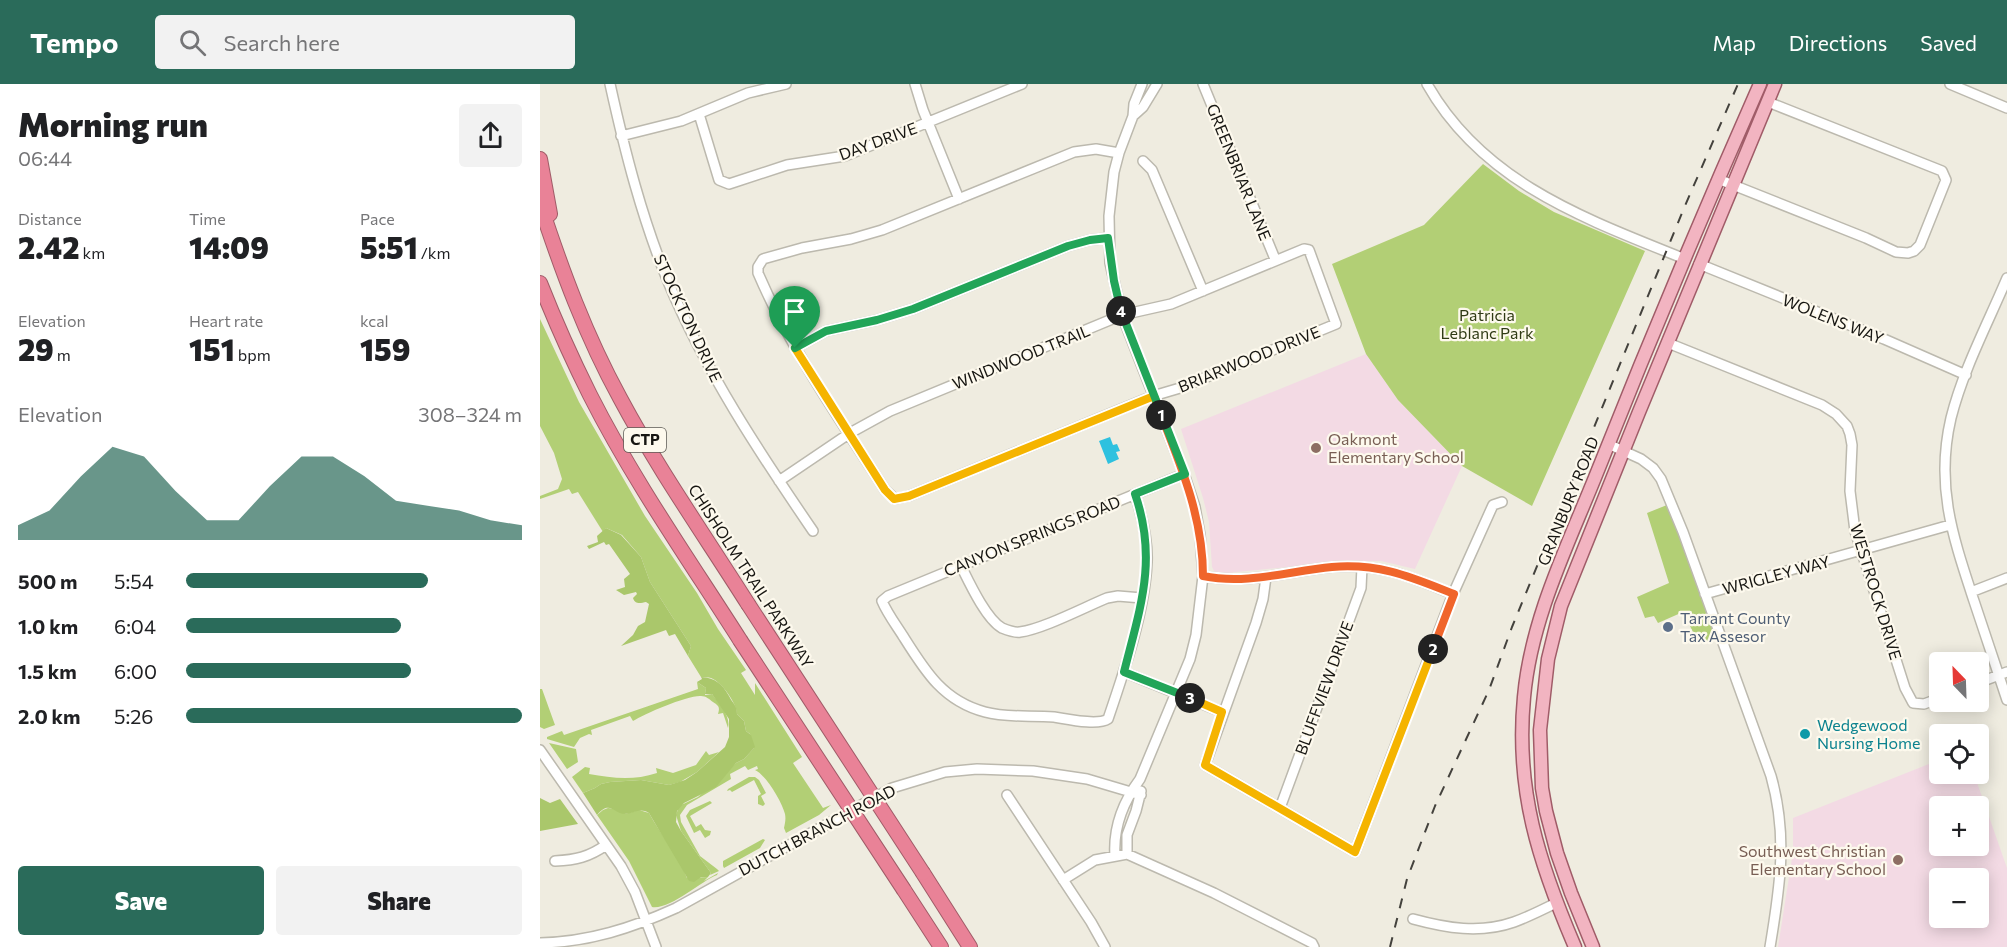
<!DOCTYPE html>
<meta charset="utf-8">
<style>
body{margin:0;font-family:Commissioner,sans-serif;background:#f2f2f2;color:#202124;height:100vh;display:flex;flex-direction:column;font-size:22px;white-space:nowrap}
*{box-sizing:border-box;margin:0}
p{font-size:20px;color:#757577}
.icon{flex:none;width:33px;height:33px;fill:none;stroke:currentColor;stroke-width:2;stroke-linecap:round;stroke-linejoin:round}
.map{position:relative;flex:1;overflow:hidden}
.drawer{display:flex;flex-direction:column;background:#fff;width:540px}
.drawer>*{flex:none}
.needle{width:39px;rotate:337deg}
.buttons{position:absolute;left:1389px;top:568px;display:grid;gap:12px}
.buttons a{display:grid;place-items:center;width:60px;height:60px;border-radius:6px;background:#fff;box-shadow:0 3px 15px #0003;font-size:30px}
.pin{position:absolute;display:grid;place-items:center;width:51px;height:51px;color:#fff;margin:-62px -26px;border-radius:50% 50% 50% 0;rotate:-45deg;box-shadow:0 0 6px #0007}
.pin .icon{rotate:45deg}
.km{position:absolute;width:30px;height:30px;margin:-15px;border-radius:50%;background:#222;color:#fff;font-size:16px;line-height:30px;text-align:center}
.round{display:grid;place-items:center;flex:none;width:63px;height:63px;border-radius:6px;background:#f2f2f2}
.summary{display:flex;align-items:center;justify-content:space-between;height:102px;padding:0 18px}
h1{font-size:33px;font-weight:800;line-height:45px}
.stats{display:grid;grid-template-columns:repeat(3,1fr);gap:9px;height:102px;padding:6px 18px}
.stats div{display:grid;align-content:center}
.stats b{font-size:30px;font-weight:800}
.stats small{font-size:16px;font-weight:400}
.stats p{font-size:16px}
.chart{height:168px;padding:12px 18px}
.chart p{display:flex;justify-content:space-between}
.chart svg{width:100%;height:108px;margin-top:6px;fill:#2a6b5a;opacity:.7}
.primary-button{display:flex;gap:12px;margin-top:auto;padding:12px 18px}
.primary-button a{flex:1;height:69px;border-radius:6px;background:#2a6b5a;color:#fff;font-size:24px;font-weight:800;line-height:69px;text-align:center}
.primary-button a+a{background:#f2f2f2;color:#202124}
ul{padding:0 18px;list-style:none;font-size:20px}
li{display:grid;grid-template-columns:96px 72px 1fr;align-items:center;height:45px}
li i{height:15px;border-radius:8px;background:#2a6b5a}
header{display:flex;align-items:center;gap:36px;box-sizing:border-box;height:84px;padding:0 30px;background:#2a6b5a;color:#fff}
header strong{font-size:28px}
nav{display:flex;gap:33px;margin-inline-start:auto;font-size:21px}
.search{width:420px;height:54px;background:#f2f2f2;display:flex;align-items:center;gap:15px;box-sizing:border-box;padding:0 21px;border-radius:6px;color:#757577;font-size:22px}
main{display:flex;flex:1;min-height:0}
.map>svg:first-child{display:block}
</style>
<header>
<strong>Tempo</strong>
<div class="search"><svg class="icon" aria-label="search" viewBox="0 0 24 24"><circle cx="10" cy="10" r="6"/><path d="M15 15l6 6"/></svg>Search here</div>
<nav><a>Map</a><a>Directions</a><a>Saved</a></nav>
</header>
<main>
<section class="drawer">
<div class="summary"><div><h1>Morning run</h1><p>06:44</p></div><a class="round"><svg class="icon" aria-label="share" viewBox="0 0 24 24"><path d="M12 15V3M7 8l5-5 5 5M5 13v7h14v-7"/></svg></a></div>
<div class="stats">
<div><p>Distance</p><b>2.42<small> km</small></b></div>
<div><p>Time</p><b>14:09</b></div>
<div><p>Pace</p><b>5:51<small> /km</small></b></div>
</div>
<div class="stats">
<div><p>Elevation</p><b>29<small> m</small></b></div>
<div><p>Heart rate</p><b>151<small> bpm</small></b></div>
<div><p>kcal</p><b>159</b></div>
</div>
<div class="chart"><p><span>Elevation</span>308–324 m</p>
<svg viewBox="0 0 160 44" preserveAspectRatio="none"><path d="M0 44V38L10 32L20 18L30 6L40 10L50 24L60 36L70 36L80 22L90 10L100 10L110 18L120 28L130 30L140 32L150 36L160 38V44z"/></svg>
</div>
<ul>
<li><b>500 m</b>5:54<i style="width:72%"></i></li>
<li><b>1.0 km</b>6:04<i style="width:64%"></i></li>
<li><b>1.5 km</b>6:00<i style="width:67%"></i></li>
<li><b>2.0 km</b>5:26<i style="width:100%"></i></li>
</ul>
<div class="primary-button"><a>Save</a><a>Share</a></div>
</section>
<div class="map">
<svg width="1467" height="863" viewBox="0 0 1467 863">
<rect width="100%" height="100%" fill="#efece0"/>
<path fill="#f3dae4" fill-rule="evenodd" d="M 826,270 L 858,316 L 922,382 L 875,485 L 841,477 L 808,477 L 678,490 L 674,487 L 672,483 L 669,438 L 663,414 L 641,345 Z
M 1399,676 L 1400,690 L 1434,690 L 1467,784 L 1467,863 L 1238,863 L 1253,768 L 1253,734 ZM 1400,723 L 1438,723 L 1438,762 L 1400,762 ZM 1400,795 L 1438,795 L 1438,834 L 1400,834 Z"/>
<path fill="#b2cf75" d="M 943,80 L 979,107 L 1014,128 L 1105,167 L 992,422 L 922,382 L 858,316 L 826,270 L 792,180 L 884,141 Z
M 0,235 L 39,318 L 105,432 L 157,509 L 178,545 L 206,586 L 201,589 L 215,611 L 215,599 L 262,673 L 253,679 L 283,724 L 291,721 L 279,731 L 246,749 L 244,744 C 245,739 246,735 245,730 C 242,718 226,691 215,686 L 218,685 L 217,682 L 208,686 L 205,682 L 190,690 L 191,695 L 147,721 L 140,731 L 141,738 L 160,772 L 177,785 L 179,787 L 170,791 L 171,789 L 141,747 L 136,731 L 139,722 L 158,713 L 196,679 L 204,675 L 214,664 L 210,650 L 206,647 L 204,637 L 197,630 C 197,620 182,598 171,594 C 168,593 165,593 161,593 L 148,572 L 151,562 L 110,498 L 101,473 L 82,451 L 66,444 L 63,448 L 38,408 L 32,410 L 29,405 L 0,415 L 0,412 L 18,405 L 22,395 L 14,369 L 0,342 Z
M 1132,419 L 1181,552 L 1164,559 L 1156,554 L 1143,528 L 1118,539 L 1114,532 L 1105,534 L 1097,513 L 1129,499 L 1107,429 Z
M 157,598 L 166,604 L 165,611 L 172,610 C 179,619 191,632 188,644 L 183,629 L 178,630 C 180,623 179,622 173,618 C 169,615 166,612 161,612 C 148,611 104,630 93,637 L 90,632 L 51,646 L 52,651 L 49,650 L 40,654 L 34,663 L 7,655 L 7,653 L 22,647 L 24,651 L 158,605 Z
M 0,605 L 2,605 L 15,641 L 4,645 L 0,643 Z
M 9,659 L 36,665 L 38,678 L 27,685 Z
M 166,667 L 169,671 L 179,668 L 157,688 L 140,698 L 129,701 L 101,696 L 70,698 L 61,700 L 55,704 L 43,709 L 32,693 L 45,683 L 50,684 L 49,690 C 72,694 93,697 117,689 L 116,684 L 133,689 L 156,681 Z
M 215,693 L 219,696 L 226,709 L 221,712 L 225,720 L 223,722 L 218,720 L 218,712 L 221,710 L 214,696 L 192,708 L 190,706 L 187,707 L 188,705 L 209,693 Z
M 170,717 L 172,719 L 150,732 L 156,743 L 161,740 L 165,746 L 171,747 L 170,751 L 165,754 L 160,746 L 154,749 L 146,732 L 150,726 Z
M 68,724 L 76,725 L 85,730 L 99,726 L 109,729 C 121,751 138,771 147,794 L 168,793 L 164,797 L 178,789 L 177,791 C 161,797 130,826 112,823 L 89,777 L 57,731 L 63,726 Z
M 223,755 L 225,756 L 220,764 L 184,784 L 183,782 L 183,777 Z"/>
<path fill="#aac76b" d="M 66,444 L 81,451 L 101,473 L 110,498 L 151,562 L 148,572 L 135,550 L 129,552 L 126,546 L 81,562 L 93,551 L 98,542 L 105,538 L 109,520 L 106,518 C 101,519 95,521 93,514 L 97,510 L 96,508 L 84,511 L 76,506 L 85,503 L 84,495 L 90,490 L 69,460 L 66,461 L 64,458 L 49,465 L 47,462 L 58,458 L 57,452 Z
M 161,593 C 176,594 182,600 189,612 C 193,620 197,621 197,630 L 204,637 L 206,647 L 211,651 L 215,663 L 204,675 L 196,679 L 176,703 L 144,719 L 137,727 L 136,738 L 141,747 L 171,789 L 168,793 L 161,793 L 154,798 L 149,797 C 136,774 122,752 109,729 C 99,723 95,730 84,730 C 73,729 70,716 57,731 L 43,709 L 55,704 L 61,700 L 70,698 L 101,696 L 129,701 L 145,696 L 157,688 L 185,663 L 189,653 L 189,635 L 172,610 L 165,610 L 166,604 L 157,598 L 162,595 Z
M 0,714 L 10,719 L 20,715 L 38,740 L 0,747 Z"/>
<path fill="#2ec1df" d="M 570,353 L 573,361 L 577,360 L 580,367 L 576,368 L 579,375 L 568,380 L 559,357 Z"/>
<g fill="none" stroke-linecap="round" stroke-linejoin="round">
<g stroke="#bcb9ae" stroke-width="12">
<path id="minor" d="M 70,0 C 85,68 102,135 129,200 C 166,288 219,368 273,447
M 375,0 L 383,26 L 419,115
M 663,0 L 735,175
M 887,0 C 943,99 1046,135 1145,175
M 1410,0 L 1467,24
M 159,30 L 179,96 L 189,100 L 247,81 L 305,72 L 482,0
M 593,32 L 603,23 L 617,0
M 81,52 L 141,37 L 208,9 L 246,0
M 603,77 L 612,86 L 663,207
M 1178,95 L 1326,154 L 1356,168 L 1368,169 L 1374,167 L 1380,161 L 1406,96 L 1402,87 L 1228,18
M 1159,180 L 1344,255 L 1426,291
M 1467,194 C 1448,239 1423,286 1411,334 C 1395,402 1413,453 1434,517 C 1445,550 1456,583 1467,616
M 1128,259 L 1282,321 L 1296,330 L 1307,342 L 1310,350 L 1312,361 L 1310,407 L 1315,447 L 1365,604 L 1373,619 L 1384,620 L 1400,614
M 255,264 L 286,247 L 337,236 L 373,225 L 528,162 L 550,156 L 568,154
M 1068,360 L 1101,375 L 1113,384 L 1121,395 L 1143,448 L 1231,692 C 1248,752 1240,803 1230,863
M 239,397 L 310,349 L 350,327 L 582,231 L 631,220 L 764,165 L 769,166 L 796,240 L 640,304 L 613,312 L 369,412 L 355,415 L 345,406 C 300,335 251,266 218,189 L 218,183 L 223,175 L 262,164 L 311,155 L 342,146 L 534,68 L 556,65 L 579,69
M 595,410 C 602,432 608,455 607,478 C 605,527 584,588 568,635 C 557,642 527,635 514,633 C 491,631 467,634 445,628 C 403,617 385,587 363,552 C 356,541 347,529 342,517 L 348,512 L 644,390
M 421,482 C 429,498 446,535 462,544 C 467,546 475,549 480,548 C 503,545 545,523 567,514 L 578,512 L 602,514
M 663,492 C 707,501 749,487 792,483 C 840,479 871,493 913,510
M 726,493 L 723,515 L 716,539 L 665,681 L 815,768 L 913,510 L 953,421 L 962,418
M 1431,508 L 1467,494
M 1165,510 L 1410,441
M 584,588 L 682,628
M 1438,599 L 1467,588
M 0,666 L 81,782 L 95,808 L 116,863
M 467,711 L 551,838 L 565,863
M 740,724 L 821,504 L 822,483
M 587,770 L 587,751 L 596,727 L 601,707
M 575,772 C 573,743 583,718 600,695 L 650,575 L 656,551 L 663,492 L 660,451 L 655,423 L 644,390 L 582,231 L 570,179 L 569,132 L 574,88 L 579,69 L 593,32 L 594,20 L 602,0
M 15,777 C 36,776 49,773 66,761
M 523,796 L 555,776 L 587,770 L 674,809 L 772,859 L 774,863
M 873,835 C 906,844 940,850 974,838 C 988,833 1002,826 1016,819
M 0,859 C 49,858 92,844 136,824 L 352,704 L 405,688 L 437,685 L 493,687 L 547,695 L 601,711"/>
</g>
<g stroke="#a05c68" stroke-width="15">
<path id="major" d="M 1035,863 C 999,779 975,706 984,613 C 991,535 1027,463 1056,391 C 1108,260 1163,129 1220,0
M 1053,863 L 1031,809 L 1017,769 L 1006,727 L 1002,704 L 1000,646 L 1008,575 L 1021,522 L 1099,328 L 1235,0"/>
</g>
<g stroke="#a05c68" stroke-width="16">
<path id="highway" d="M 0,75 L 10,130
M 0,120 C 22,187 46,252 80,314 C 118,385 165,452 208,520
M 0,199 C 15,237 32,275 50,311 C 93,396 149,476 200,556
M 383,789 L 430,863
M 364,806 L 401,863"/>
</g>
<use href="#minor" stroke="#fff" stroke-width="9"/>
<use href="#major" stroke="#f2b4c1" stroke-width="12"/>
<use href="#highway" stroke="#e98297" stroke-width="14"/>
<path stroke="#44423d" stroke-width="2" stroke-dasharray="10 10" stroke-linecap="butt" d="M 850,863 L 867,795 L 895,722 L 949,606 L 972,543 L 1144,124 L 1198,0"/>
<g stroke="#a05c68" stroke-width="16" stroke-linecap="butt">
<path id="highway-bridge" d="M 208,520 L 383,789
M 200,556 L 364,806"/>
</g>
<use href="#highway-bridge" stroke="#e98297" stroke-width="14"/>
</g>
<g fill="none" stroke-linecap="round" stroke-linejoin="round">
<g stroke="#fff" stroke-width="12">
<path id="split-1" d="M 255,264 L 345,406 L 354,415 L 369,412 L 614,312 L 621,331"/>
</g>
<g stroke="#fff" stroke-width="12">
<path id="split-2" d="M 621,331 C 642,384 663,435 663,492 C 707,501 749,487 792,483 C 840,479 871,493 914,510 L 893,565"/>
</g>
<g stroke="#fff" stroke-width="12">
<path id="split-3" d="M 650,614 L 682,628 L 665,681 L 815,768 L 893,565"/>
</g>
<g stroke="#fff" stroke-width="12">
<path id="split-4" d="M 581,227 L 645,390 L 595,410 C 618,476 600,524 584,588 L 650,614"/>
</g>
<g stroke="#fff" stroke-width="12">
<path id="split-5" d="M 255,264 L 286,247 L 337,236 L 373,225 L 528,162 L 550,156 L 568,154 L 574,197 L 581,227"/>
</g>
<use href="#split-1" stroke="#f5b400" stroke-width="8"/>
<use href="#split-2" stroke="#f0652b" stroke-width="8"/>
<use href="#split-3" stroke="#f5b400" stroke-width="8"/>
<use href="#split-4" stroke="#22a559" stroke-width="8"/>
<use href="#split-5" stroke="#22a559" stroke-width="8"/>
</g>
<g fill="#8d6e63" stroke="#fdf9ed" stroke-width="2">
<circle cx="776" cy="364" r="6"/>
<circle cx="1358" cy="776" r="6"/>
</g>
<circle fill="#5c6f8a" stroke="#fdf9ed" stroke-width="2" cx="1128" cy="543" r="6"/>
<circle fill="#0f9aa8" stroke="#fdf9ed" stroke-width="2" cx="1265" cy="650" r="6"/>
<g text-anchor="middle" stroke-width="4.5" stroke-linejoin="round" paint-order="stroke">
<rect fill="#fdf9ed" stroke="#5c5a54" stroke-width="1.5" x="84" y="344" width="42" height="24" rx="4.5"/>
<g font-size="15" font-weight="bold" fill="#171612">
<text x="105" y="361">CTP</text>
</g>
<g font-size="16" fill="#171612" stroke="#fdf9ed">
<text transform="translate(338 57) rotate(-20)" y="6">DAY DRIVE</text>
<text transform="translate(699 88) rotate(68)" y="6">GREENBRIAR LANE</text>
<text transform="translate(148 234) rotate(65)" y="6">STOCKTON DRIVE</text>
<text transform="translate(1293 235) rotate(22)" y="6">WOLENS WAY</text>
<text transform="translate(481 273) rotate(-22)" y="6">WINDWOOD TRAIL</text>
<text transform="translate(709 275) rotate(-22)" y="6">BRIARWOOD DRIVE</text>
<text transform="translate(1028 417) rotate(-68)" y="6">GRANBURY ROAD</text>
<text transform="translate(492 452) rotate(-22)" y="6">CANYON SPRINGS ROAD</text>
<text transform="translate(1236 491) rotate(-15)" y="6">WRIGLEY WAY</text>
<text transform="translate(211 492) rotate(57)" y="6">CHISHOLM TRAIL PARKWAY</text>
<text transform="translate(1336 508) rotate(73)" y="6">WESTROCK DRIVE</text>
<text transform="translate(784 604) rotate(-70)" y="6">BLUFFVIEW DRIVE</text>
<text transform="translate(277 746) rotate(-28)" y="6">DUTCH BRANCH ROAD</text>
</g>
<g font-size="16" fill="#303b15" stroke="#fdf9ed">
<text x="947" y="237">Patricia<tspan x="947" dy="18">Leblanc Park</tspan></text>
</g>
<g font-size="16" fill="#785e54" stroke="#fdf9ed" text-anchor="start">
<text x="788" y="361">Oakmont<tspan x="788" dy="18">Elementary School</tspan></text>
<text x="1346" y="773" text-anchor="end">Southwest Christian<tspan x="1346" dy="18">Elementary School</tspan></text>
</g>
<g font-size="16" fill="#4e5e75" stroke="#fdf9ed" text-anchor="start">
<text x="1140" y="540">Tarrant County<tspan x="1140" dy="18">Tax Assesor</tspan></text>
</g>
<g font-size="16" fill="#0d838f" stroke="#fdf9ed" text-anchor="start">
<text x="1277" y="647">Wedgewood<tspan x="1277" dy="18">Nursing Home</tspan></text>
</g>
</g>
</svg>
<div class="buttons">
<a><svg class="needle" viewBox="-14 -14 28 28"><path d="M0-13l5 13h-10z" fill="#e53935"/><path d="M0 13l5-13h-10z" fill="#757577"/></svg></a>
<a><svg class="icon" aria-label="locate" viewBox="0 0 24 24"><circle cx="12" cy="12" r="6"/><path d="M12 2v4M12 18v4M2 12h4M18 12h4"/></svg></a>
<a>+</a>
<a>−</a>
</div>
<div class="pin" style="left:255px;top:264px;background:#1e9e55"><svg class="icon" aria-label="arrive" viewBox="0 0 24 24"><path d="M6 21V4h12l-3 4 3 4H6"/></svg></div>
<b class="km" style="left:621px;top:331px">1</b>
<b class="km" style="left:893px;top:565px">2</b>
<b class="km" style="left:650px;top:614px">3</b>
<b class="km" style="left:581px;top:227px">4</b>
</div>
</main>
